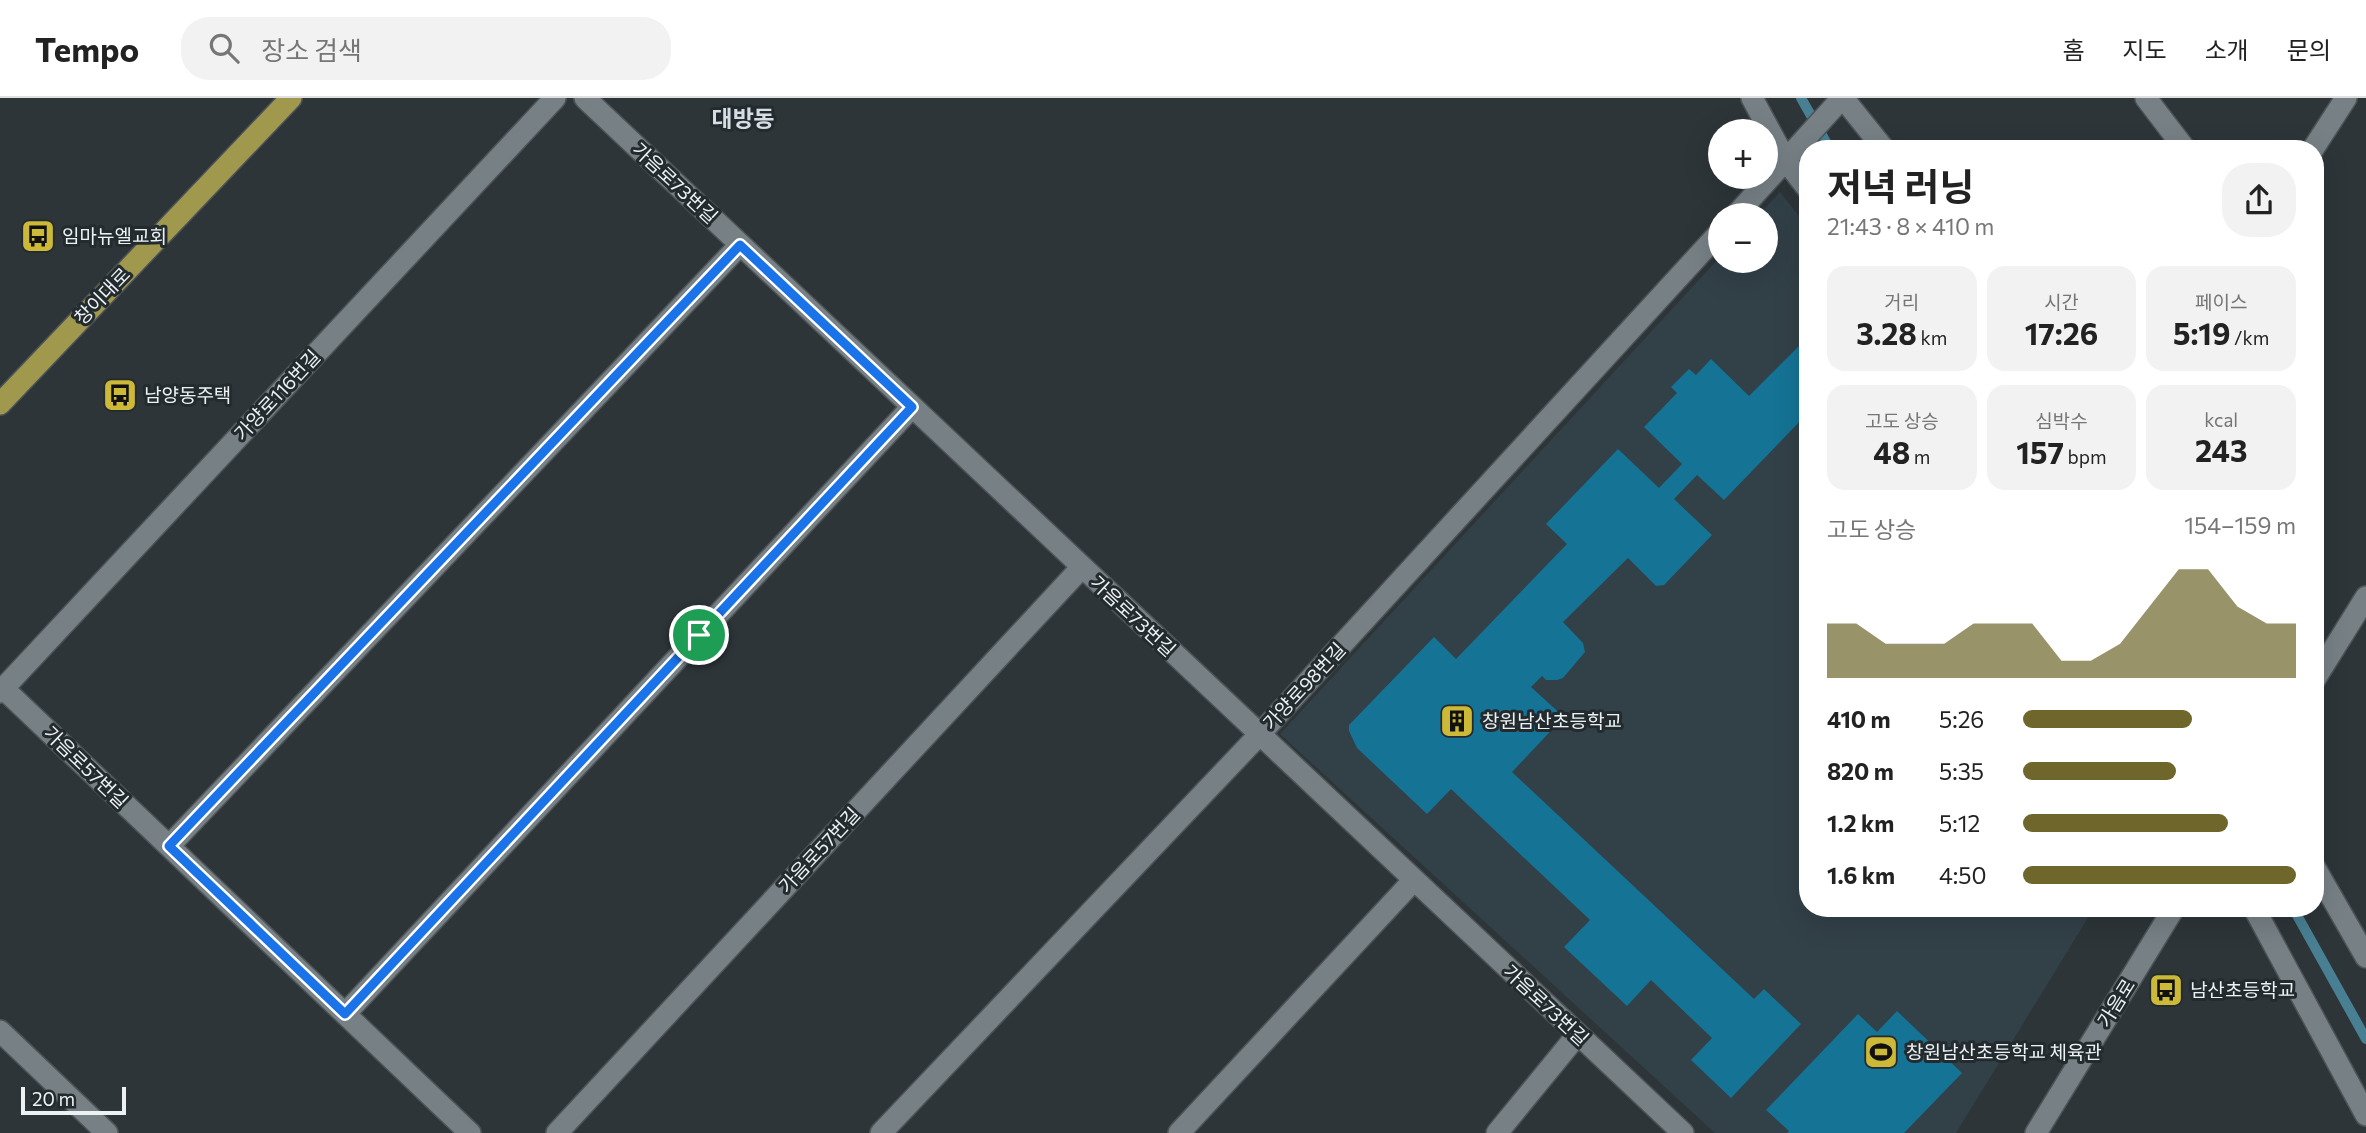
<!DOCTYPE html>
<html lang="ko">
<meta charset="utf-8">
<style>
body{margin:0;font-family:Commissioner,"Noto Sans KR",sans-serif;background:#f2f2f2;color:#222;height:100vh;display:flex;flex-direction:column;font-size:26px;white-space:nowrap}
*{box-sizing:border-box;margin:0}
p{font-size:23px;color:#767676}
.icon{flex:none;width:38px;height:38px;fill:none;stroke:currentColor;stroke-width:2;stroke-linecap:round;stroke-linejoin:round}
.map{position:relative;flex:1;overflow:hidden}
.side{position:absolute;left:1799px;top:42px;width:525px;height:777px;display:flex;flex-direction:column;background:#fff;border-radius:28px;box-shadow:0 7px 28px #0002}
.side>*{flex:none}
.tools{position:absolute;left:1708px;top:21px;display:grid;gap:14px}
.tools a{display:grid;place-items:center;width:70px;height:70px;border-radius:50%;background:#fff;box-shadow:0 7px 28px #0002;font-size:35px}
.scale{position:absolute;left:21px;bottom:18px;width:105px;box-sizing:border-box;padding-left:7px;border:4px solid #ecf1f4;border-top:0;font-size:19px;line-height:24px;white-space:nowrap;color:#ecf1f4;-webkit-text-stroke:5px #232b2f;paint-order:stroke}
.pin{position:absolute;display:grid;place-items:center;width:60px;height:60px;color:#fff;margin:-30px;border:4px solid #fff;border-radius:50%;box-shadow:0 2px 7px #0007}
.round{display:grid;place-items:center;flex:none;width:74px;height:74px;border-radius:28px;background:#f2f2f2}
.overview{display:flex;align-items:center;justify-content:space-between;height:119px;padding:0 28px}
h1{font-size:38px;font-weight:700;line-height:52px}
.figures{display:grid;grid-template-columns:repeat(3,1fr);gap:10px;height:119px;padding:7px 28px}
.figures div{display:grid;align-content:center;border-radius:18px;background:#f2f2f2;text-align:center}
.figures b{font-size:30px;font-weight:700}
.figures small{font-size:19px;font-weight:400}
.figures p{font-size:19px}
.chart{height:196px;padding:14px 28px}
.chart p{display:flex;justify-content:space-between}
.chart svg{width:100%;height:126px;margin-top:7px;fill:#6f662c;opacity:.7}
ul{padding:0 28px;list-style:none;font-size:23px}
li{display:grid;grid-template-columns:112px 84px 1fr;align-items:center;height:52px}
li i{height:18px;border-radius:9px;background:#6f662c}
header{display:flex;align-items:center;gap:42px;box-sizing:border-box;height:98px;padding:0 35px;background:#fff;border-bottom:2px solid #e0e0e0}
header strong{font-size:33px}
nav{display:flex;gap:38px;margin-inline-start:auto;font-size:24px}
.search{width:490px;height:63px;background:#f2f2f2;display:flex;align-items:center;gap:18px;box-sizing:border-box;padding:0 24px;border-radius:28px;color:#767676;font-size:26px}
.map>svg:first-child{display:block}
</style>
<header>
<strong>Tempo</strong>
<div class="search"><svg class="icon" aria-label="search" viewBox="0 0 24 24"><circle cx="10" cy="10" r="6"/><path d="M15 15l6 6"/></svg>장소 검색</div>
<nav><a>홈</a><a>지도</a><a>소개</a><a>문의</a></nav>
</header>
<div class="map">
<svg width="2366" height="1035" viewBox="0 0 2366 1035">
<rect width="100%" height="100%" fill="#2d3539"/>
<path fill="#324048" d="M 1780,94 L 1808,130 L 1808,810 L 2094,810 L 1956,1035 L 1715,1035 L 1280,636 L 1720,159 L 1720,163 L 1766,163 L 1766,117 L 1759,117 Z"/>
<g fill="none" stroke-linecap="round" stroke-linejoin="round">
<path stroke="#487f92" stroke-width="10" d="M 1801,0 L 1830,51
M 2293,810 L 2366,941"/>
</g>
<path fill="#157395" d="M 1799,248 L 1808,257 L 1808,315 L 1724,402 L 1697,377 L 1674,401 L 1712,437 L 1664,487 L 1656,488 L 1628,460 L 1563,524 L 1583,545 L 1585,554 L 1563,580 L 1557,582 L 1546,582 L 1542,578 L 1531,589 L 1564,619 L 1512,674 L 1754,901 L 1764,891 L 1801,926 L 1731,1000 L 1691,962 L 1712,940 L 1651,882 L 1627,908 L 1564,849 L 1590,822 L 1451,691 L 1427,716 L 1357,650 L 1349,633 L 1349,627 L 1434,539 L 1456,561 L 1567,446 L 1546,426 L 1618,351 L 1659,390 L 1682,366 L 1644,329 L 1677,295 L 1671,289 L 1689,271 L 1696,277 L 1711,261 L 1749,298 Z
M 1897,913 L 1962,975 L 1904,1035 L 1787,1035 L 1789,1033 L 1766,1012 L 1858,916 L 1877,934 Z"/>
<g fill="none" stroke-linecap="round" stroke-linejoin="round">
<g stroke="#4d5357" stroke-width="24">
<path id="minor" d="M 585,0 L 1683,1035
M 1752,0 L 1786,63 L 1808,91
M 1843,0 L 1884,51
M 2146,0 L 2185,51
M 2313,51 L 2346,0
M 1736,117 L 1842,0
M 2315,581 L 2366,499
M 3,590 L 470,1035
M 0,594 L 555,0
M 169,748 L 740,147
M 2315,770 L 2366,859
M 2254,810 L 2366,1017
M 345,916 L 912,309
M 0,933 L 107,1035
M 557,1035 L 1082,469
M 881,1035 L 1259,637 L 1720,134
M 1179,1035 L 1413,783
M 1497,1035 L 1578,936
M 2036,1035 L 2174,810"/>
</g>
<g stroke="#4d5357" stroke-width="24">
<path id="major" d="M 0,306 L 291,0"/>
</g>
<use href="#minor" stroke="#778085" stroke-width="21"/>
<use href="#major" stroke="#a0994d" stroke-width="21"/>
</g>
<g fill="none" stroke-linecap="round" stroke-linejoin="round">
<g stroke="#fff" stroke-width="14">
<path id="route" d="M 740,147 L 912,309 L 345,916 L 169,748 Z"/>
</g>
<use href="#route" stroke="#1a73e8" stroke-width="9"/>
</g>
<defs>
<g id="bus-square" transform="scale(1.75)"><rect x="-9" y="-9" width="18" height="18" rx="4" fill="#cdb938" stroke="#232b2f"/><path d="M-5-6H5V4H4V6H2V4H-2V6H-4V4H-5ZM-3.5-4V0h7V-4ZM-3.5 1.2v1.5H-2V1.2ZM2 1.2v1.5H3.5V1.2Z" fill="#111"/></g>
<g id="building-square" transform="scale(1.75)"><rect x="-9" y="-9" width="18" height="18" rx="4" fill="#cdb938" stroke="#232b2f"/><path d="M-4-6H4V6H1V3H-1V6H-4ZM-2.5-4.3h1.7v1.8h-1.7ZM.8-4.3h1.7v1.8H.8ZM-2.5-1h1.7V.8h-1.7ZM.8-1h1.7V.8H.8Z" fill="#111"/></g>
<g id="stadium-square" transform="scale(1.75)"><rect x="-9" y="-9" width="18" height="18" rx="4" fill="#cdb938" stroke="#232b2f"/><path d="M0-5a6.5 5 0 1 0 0 10a6.5 5 0 1 0 0-10ZM-3.5-1.8h7v3.6h-7Z" fill="#111"/></g>
</defs>
<g fill-rule="evenodd">
<use href="#bus-square" x="38" y="138"/>
<use href="#bus-square" x="120" y="297"/>
<use href="#building-square" x="1457" y="623"/>
<use href="#bus-square" x="2166" y="892"/>
<use href="#stadium-square" x="1881" y="954"/>
</g>
<g text-anchor="middle" stroke-width="6" stroke-linejoin="round" paint-order="stroke">
<g font-size="19" fill="#ecf1f4" stroke="#232b2f">
<text transform="translate(675 85) rotate(43)" y="7">가음로73번길</text>
<text transform="translate(102 198) rotate(-46)" y="7">창이대로</text>
<text transform="translate(277 297) rotate(-47)" y="7">가양로116번길</text>
<text transform="translate(1133 518) rotate(43)" y="7">가음로73번길</text>
<text transform="translate(1304 588) rotate(-47)" y="7">가양로98번길</text>
<text transform="translate(86 669) rotate(44)" y="7">가음로57번길</text>
<text transform="translate(819 752) rotate(-47)" y="7">가음로57번길</text>
<text transform="translate(2116 905) rotate(-58)" y="7">가음로</text>
<text transform="translate(1546 907) rotate(43)" y="7">가음로73번길</text>
</g>
<g font-size="19" fill="#ecf1f4" stroke="#232b2f" text-anchor="start">
<text x="62" y="145">임마뉴엘교회</text>
<text x="144" y="304">남양동주택</text>
<text x="1482" y="630">창원남산초등학교</text>
<text x="2190" y="899">남산초등학교</text>
<text x="1906" y="961">창원남산초등학교 체육관</text>
</g>
<g font-size="23" font-weight="bold" fill="#d4dee3" stroke="#232b2f">
<text x="743" y="29">대방동</text>
</g>
</g>
</svg>
<div class="tools">
<a>+</a>
<a>−</a>
</div>
<div class="scale">20 m</div>
<div class="pin" style="left:699px;top:537px;background:#1e9e55"><svg class="icon" aria-label="arrive" viewBox="0 0 24 24"><path d="M6 21V4h12l-3 4 3 4H6"/></svg></div>
<section class="side">
<div class="overview"><div><h1>저녁 러닝</h1><p>21:43 · 8 × 410 m</p></div><a class="round"><svg class="icon" aria-label="share" viewBox="0 0 24 24"><path d="M12 15V3M7 8l5-5 5 5M5 13v7h14v-7"/></svg></a></div>
<div class="figures">
<div><p>거리</p><b>3.28<small> km</small></b></div>
<div><p>시간</p><b>17:26</b></div>
<div><p>페이스</p><b>5:19<small> /km</small></b></div>
</div>
<div class="figures">
<div><p>고도 상승</p><b>48<small> m</small></b></div>
<div><p>심박수</p><b>157<small> bpm</small></b></div>
<div><p>kcal</p><b>243</b></div>
</div>
<div class="chart"><p><span>고도 상승</span>154–159 m</p>
<svg viewBox="0 0 160 44" preserveAspectRatio="none"><path d="M0 44V25L10 25L20 32L30 32L40 32L50 25L60 25L70 25L80 38L90 38L100 32L110 19L120 6L130 6L140 19L150 25L160 25V44z"/></svg>
</div>
<ul>
<li><b>410 m</b>5:26<i style="width:62%"></i></li>
<li><b>820 m</b>5:35<i style="width:56%"></i></li>
<li><b>1.2 km</b>5:12<i style="width:75%"></i></li>
<li><b>1.6 km</b>4:50<i style="width:100%"></i></li>
</ul>
</section>
</div>
